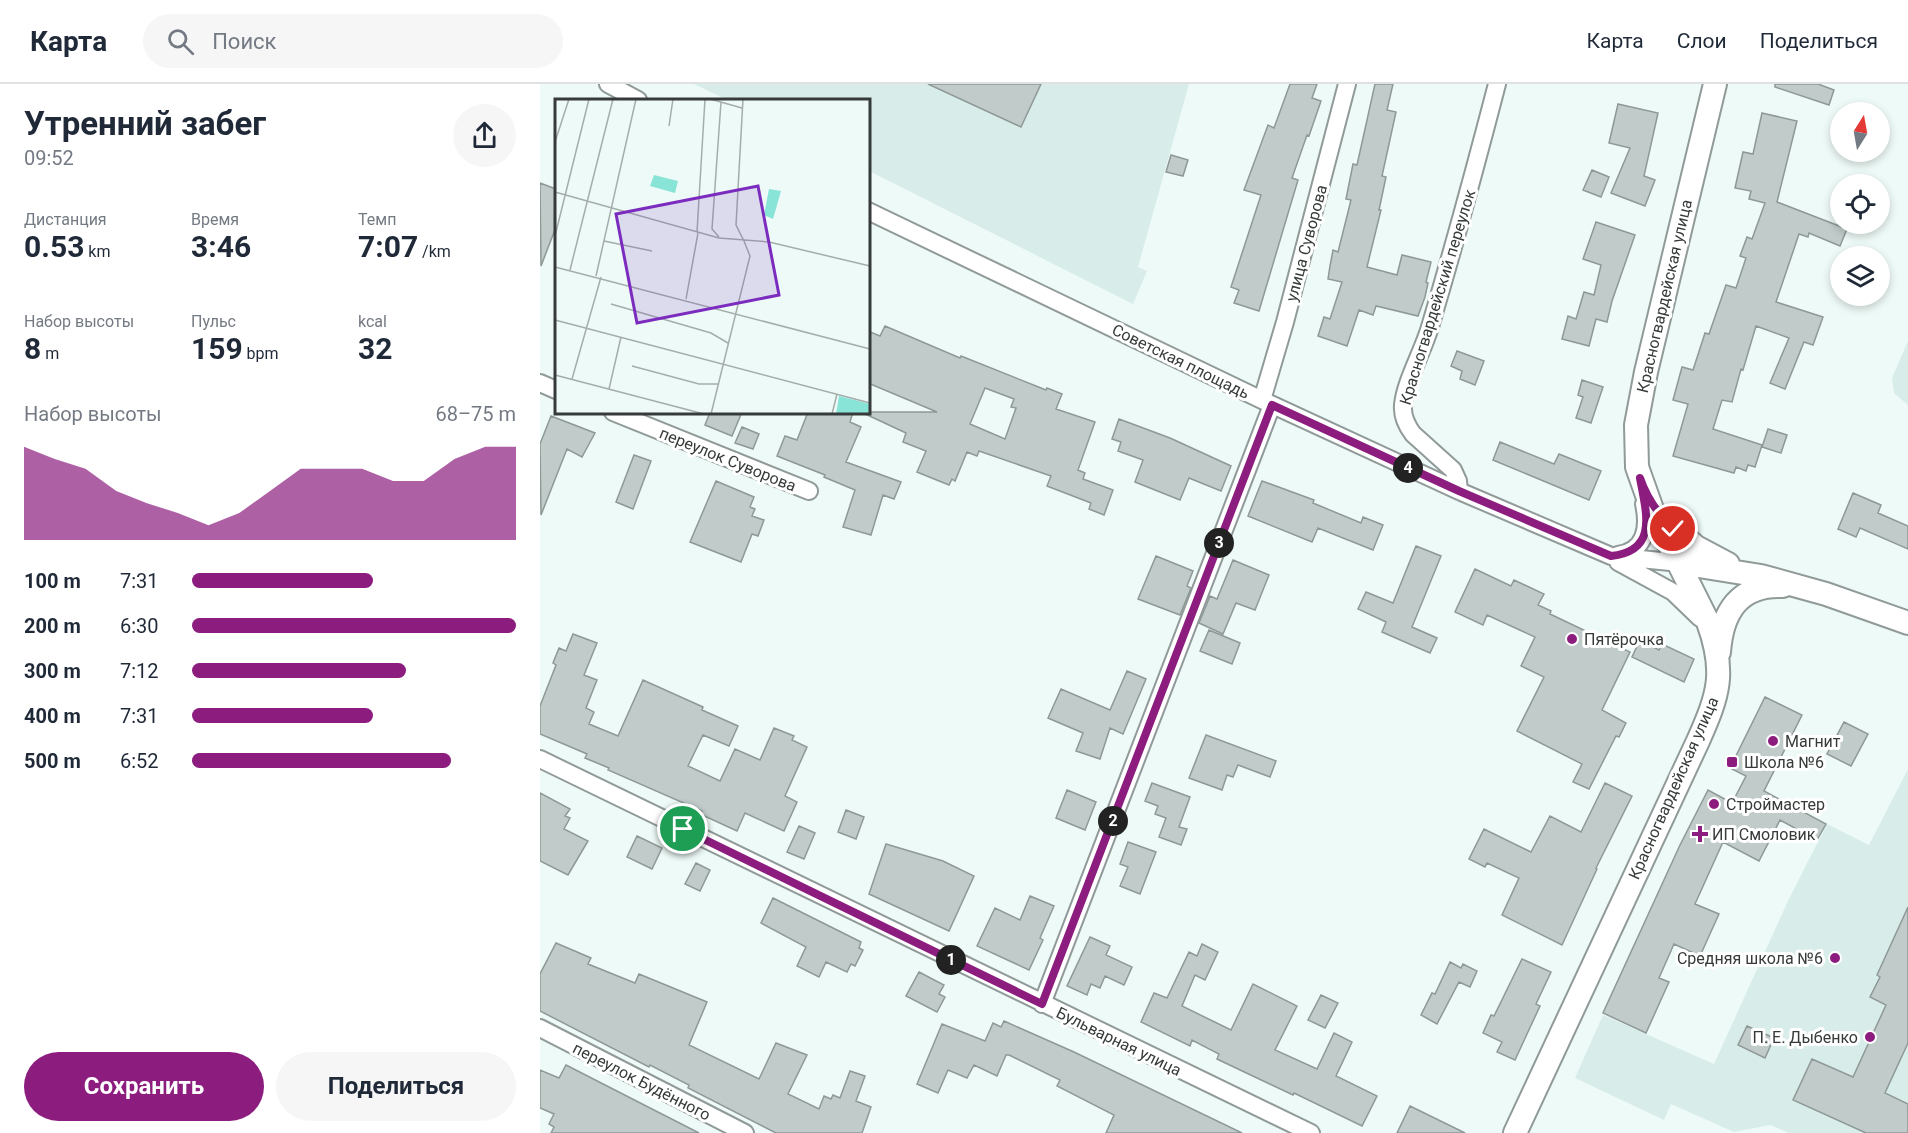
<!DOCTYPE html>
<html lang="ru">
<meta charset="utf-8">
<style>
body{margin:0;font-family:Roboto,sans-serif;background:#f6f6f7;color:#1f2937;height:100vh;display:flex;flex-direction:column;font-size:22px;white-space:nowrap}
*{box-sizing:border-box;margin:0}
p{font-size:20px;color:#747a83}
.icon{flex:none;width:33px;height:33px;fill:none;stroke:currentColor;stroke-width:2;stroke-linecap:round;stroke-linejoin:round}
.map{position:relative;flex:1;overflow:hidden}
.details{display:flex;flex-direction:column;background:#fff;width:540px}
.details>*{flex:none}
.needle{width:39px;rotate:11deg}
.buttons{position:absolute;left:1290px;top:18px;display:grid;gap:12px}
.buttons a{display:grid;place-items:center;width:60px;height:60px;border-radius:50%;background:#fff;box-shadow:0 3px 9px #0003;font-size:30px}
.pin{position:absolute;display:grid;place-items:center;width:51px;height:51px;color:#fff;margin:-26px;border:3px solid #fff;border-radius:50%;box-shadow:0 2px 6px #0007}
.km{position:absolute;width:30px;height:30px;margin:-15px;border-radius:50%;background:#222;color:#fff;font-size:16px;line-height:30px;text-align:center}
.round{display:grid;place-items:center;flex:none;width:63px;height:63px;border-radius:32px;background:#f6f6f7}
.headline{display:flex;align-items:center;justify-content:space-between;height:102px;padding:0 24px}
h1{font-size:33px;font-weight:700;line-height:45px}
.stats{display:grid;grid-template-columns:repeat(3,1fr);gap:9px;height:102px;padding:6px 24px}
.stats div{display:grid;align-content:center}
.stats b{font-size:30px;font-weight:700}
.stats small{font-size:16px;font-weight:400}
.stats p{font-size:16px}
.chart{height:168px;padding:12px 24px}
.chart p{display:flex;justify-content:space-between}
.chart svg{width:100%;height:108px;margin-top:6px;fill:#8c1d7f;opacity:.7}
.button{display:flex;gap:12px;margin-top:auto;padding:12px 24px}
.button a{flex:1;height:69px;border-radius:36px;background:#8c1d7f;color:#fff;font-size:24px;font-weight:700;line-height:69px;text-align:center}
.button a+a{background:#f6f6f7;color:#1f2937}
ul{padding:0 24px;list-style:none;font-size:20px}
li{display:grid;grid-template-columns:96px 72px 1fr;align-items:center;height:45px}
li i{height:15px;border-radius:8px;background:#8c1d7f}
header{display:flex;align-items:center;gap:36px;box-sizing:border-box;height:84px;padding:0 30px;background:#fff;border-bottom:2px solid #e0e1e3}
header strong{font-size:28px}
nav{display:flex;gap:33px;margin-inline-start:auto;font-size:21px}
.search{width:420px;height:54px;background:#f6f6f7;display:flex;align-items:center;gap:15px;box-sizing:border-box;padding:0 21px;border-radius:33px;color:#747a83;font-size:22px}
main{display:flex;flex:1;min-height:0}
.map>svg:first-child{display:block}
</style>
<header>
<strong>Карта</strong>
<div class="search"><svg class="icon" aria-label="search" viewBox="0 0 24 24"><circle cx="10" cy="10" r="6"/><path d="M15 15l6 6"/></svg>Поиск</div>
<nav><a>Карта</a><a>Слои</a><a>Поделиться</a></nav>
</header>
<main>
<section class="details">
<div class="headline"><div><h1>Утренний забег</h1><p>09:52</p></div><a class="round"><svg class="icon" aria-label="share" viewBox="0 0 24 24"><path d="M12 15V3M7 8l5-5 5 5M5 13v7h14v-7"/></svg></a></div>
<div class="stats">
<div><p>Дистанция</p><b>0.53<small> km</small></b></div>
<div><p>Время</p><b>3:46</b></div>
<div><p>Темп</p><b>7:07<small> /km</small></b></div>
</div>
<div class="stats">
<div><p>Набор высоты</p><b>8<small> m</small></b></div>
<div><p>Пульс</p><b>159<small> bpm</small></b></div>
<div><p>kcal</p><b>32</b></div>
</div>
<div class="chart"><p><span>Набор высоты</span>68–75 m</p>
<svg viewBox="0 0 160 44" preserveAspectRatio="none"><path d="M0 44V6L10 11L20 15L30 24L40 29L50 33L60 38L70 33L80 24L90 15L100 15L110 15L120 20L130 20L140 11L150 6L160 6V44z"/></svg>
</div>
<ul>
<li><b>100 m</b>7:31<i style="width:56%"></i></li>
<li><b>200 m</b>6:30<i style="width:100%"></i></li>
<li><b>300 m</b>7:12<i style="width:66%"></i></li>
<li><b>400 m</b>7:31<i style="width:56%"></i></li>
<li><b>500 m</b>6:52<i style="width:80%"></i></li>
</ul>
<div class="button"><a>Сохранить</a><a>Поделиться</a></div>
</section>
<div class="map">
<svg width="1368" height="1049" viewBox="0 0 1368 1049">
<rect width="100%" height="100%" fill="#eefaf7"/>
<path fill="#d8ede9" d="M 154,0 L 649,0 L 598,183 L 607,187 L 593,220 L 329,87 L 328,16 L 187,16 Z
M 1368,257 L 1368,321 L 1354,309 L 1352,294 Z
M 1368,685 L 1368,1049 L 1249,1049 L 1230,1041 L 1194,1048 L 1131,1020 L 1124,1036 L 1035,994 L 1063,931 L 1174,980 L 1248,817 L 1287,740 L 1329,761 Z"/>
<path fill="#c1ccca" stroke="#8e9997" stroke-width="1.5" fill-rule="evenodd" d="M 388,0 L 501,0 L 481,43 Z
M 750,0 L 777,0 L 772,14 L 781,17 L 769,52 L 767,51 L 752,94 L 758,96 L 719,227 L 694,219 L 699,206 L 691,203 L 721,111 L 704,106 L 728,41 L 734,44 Z
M 835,0 L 853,0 L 847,26 L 856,28 L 842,92 L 846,93 L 839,126 L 841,126 L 827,183 L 857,191 L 862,171 L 891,178 L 886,198 L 888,199 L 885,213 L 878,232 L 836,222 L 833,231 L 819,226 L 807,262 L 778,252 L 784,233 L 790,235 L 802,198 L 788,195 L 790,182 L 793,166 L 798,168 L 811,116 L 806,115 L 813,80 L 817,81 Z
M 1235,0 L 1278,0 L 1294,6 L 1289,21 L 1235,3 Z
M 1078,20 L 1118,29 L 1104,92 L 1115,96 L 1105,122 L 1071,109 L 1090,64 L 1069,59 Z
M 1222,29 L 1257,37 L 1237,118 L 1307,145 L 1300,162 L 1269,149 L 1268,153 L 1259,150 L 1236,218 L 1283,233 L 1273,261 L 1264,258 L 1245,305 L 1230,299 L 1249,254 L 1216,242 L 1203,286 L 1201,285 L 1192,318 L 1182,316 L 1173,345 L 1222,361 L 1215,383 L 1208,381 L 1206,387 L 1196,383 L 1194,389 L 1133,372 L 1148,320 L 1133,316 L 1142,283 L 1153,286 L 1165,249 L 1169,250 L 1186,201 L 1196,204 L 1206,174 L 1200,172 L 1207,153 L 1212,155 L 1225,119 L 1209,115 L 1211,107 L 1195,104 L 1203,68 L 1213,70 Z
M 631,71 L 648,76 L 643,92 L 626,88 Z
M 1052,86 L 1069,93 L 1061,113 L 1043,106 Z
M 0,99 L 16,105 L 16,143 L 1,182 Z
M 1056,138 L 1095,151 L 1072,217 L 1067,238 L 1056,235 L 1049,262 L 1022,255 L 1028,232 L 1036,235 L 1044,208 L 1054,211 L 1061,181 L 1043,175 Z
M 345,242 L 420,274 L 421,272 L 506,306 L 507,304 L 522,310 L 516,325 L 555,338 L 538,386 L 545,389 L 543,395 L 573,406 L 564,431 L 549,425 L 551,419 L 507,402 L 511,392 L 439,367 L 437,372 L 427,368 L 415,397 L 412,395 L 409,401 L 377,388 L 386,367 L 363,358 L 366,349 L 321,328 L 397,328 L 328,299 L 328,247 L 340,252 ZM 445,304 L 474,315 L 471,323 L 476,324 L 465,355 L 430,340 Z
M 917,267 L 944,277 L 935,301 L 920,295 L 922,287 L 911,282 Z
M 1042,296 L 1063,303 L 1051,339 L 1036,334 L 1043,313 L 1038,311 Z
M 170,328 L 202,328 L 192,352 L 165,341 Z
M 268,328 L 313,328 L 310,338 L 321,343 L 306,378 L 361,398 L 354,415 L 343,411 L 331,451 L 303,443 L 315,406 L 284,393 L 285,391 L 237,372 L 245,352 L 257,356 Z
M 11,332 L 55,349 L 42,373 L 27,365 L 1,431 L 0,360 Z
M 579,335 L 630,354 L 691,382 L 681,407 L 649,394 L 640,416 L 595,398 L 603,376 L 578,367 L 581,358 L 572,355 Z
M 202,343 L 219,350 L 213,365 L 195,359 Z
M 1228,345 L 1247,351 L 1241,369 L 1222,363 Z
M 960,358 L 1014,380 L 1019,370 L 1061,387 L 1049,416 L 953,376 Z
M 94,371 L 111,377 L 93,425 L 76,418 Z
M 176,397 L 214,413 L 210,423 L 215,425 L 212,432 L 224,436 L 218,452 L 212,450 L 201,478 L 150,458 Z
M 722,397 L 774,416 L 773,419 L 821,439 L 823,433 L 843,441 L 833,466 L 778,444 L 772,458 L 708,432 Z
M 1313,409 L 1341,421 L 1338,429 L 1368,442 L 1368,465 L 1320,444 L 1316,453 L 1298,445 Z
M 876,462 L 901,472 L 872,543 L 897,554 L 890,569 L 842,548 L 846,538 L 818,525 L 826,508 L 853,519 Z
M 616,472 L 653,487 L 647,502 L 651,504 L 640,531 L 598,515 Z
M 693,476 L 729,491 L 715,526 L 696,519 L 683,550 L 659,539 L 670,512 L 677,515 Z
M 935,485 L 971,502 L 974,496 L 1004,510 L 998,521 L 1011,527 L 1010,530 L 1090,568 L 1062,626 L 1086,639 L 1079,653 L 1076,652 L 1049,705 L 1033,698 L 1042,680 L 977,647 L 1004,593 L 981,582 L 995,553 L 947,531 L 943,541 L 915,528 Z
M 669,546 L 700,559 L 692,580 L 660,567 Z
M 33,550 L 57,559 L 44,591 L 57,596 L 46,624 L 54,628 L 49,640 L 78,652 L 103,596 L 163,623 L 162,626 L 198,642 L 189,662 L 163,651 L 148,682 L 180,697 L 195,665 L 220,676 L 234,644 L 254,652 L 252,656 L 267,663 L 245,712 L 257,718 L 244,747 L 205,729 L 197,747 L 160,730 L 162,727 L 68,686 L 69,684 L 45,674 L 47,670 L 0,650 L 0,622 L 16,581 L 13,579 L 19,564 L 26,567 Z
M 1100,556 L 1119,566 L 1122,560 L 1154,575 L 1144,598 L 1092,573 Z
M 587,587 L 606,595 L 583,650 L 570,644 L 560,675 L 536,667 L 543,649 L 508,634 L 521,605 L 570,626 Z
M 1225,613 L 1262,631 L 1224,707 L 1286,740 L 1277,756 L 1240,736 L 1219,777 L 1183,758 L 1155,820 L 1179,830 L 1160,872 L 1134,860 L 1119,894 L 1129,898 L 1106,949 L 1063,929 L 1140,761 L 1168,706 L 1192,719 L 1206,692 L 1190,684 Z
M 1304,638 L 1328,650 L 1311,682 L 1287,670 Z
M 666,651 L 736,677 L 730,693 L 698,681 L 693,693 L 687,691 L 682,706 L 649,694 Z
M 612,699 L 650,713 L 639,743 L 647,745 L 641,761 L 619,753 L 626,734 L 615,730 L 618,722 L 605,717 Z
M 1065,699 L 1092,712 L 1056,784 L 1057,785 L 1022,861 L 962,831 L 979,794 L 947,779 L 945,783 L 929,775 L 944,745 L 991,768 L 1010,732 L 1041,748 Z
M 527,706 L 556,718 L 545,746 L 516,734 Z
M 0,709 L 30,725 L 25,732 L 30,734 L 24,745 L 48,757 L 28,791 L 0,777 Z
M 306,726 L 324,733 L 316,755 L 298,748 Z
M 259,742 L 275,749 L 264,775 L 247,768 Z
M 97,752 L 122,764 L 112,785 L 87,773 Z
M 588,758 L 616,768 L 600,810 L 580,802 L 588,783 L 580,780 Z
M 346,760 L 403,777 L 434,792 L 409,847 L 329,810 Z
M 156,779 L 170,786 L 160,807 L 145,800 Z
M 490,812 L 514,822 L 500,854 L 503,856 L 489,886 L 437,862 L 455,824 L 480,836 Z
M 233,814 L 321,858 L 319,864 L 323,866 L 315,882 L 311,880 L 307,888 L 286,878 L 279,893 L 257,882 L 266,863 L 221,839 Z
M 1368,823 L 1368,959 L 1345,1009 L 1368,1020 L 1368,1049 L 1326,1049 L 1253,1016 L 1272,975 L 1313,993 L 1346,921 L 1330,913 L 1340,893 L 1337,891 Z
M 550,853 L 570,862 L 566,871 L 592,883 L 584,901 L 565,892 L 560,904 L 551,900 L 547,911 L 527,902 Z
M 16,859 L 51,874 L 48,880 L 95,899 L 99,890 L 167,918 L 149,961 L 219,995 L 236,959 L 267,971 L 248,1010 L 279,1025 L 284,1012 L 291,1015 L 293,1011 L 300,1014 L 310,987 L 325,992 L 316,1017 L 331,1023 L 322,1049 L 236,1049 L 148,1004 L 149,1001 L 110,981 L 109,983 L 0,927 L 0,890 Z
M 662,860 L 678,868 L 665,896 L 655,891 L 642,922 L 691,946 L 713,900 L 757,922 L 735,966 L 777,985 L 794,949 L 812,958 L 796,992 L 837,1012 L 822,1042 L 754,1009 L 753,1011 L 677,975 L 679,970 L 652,956 L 650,962 L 601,938 L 614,909 L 627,914 L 649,868 L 657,872 Z
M 982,875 L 1011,888 L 996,920 L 1000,922 L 975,976 L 957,968 L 962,958 L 943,949 L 951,931 L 954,932 Z
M 910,878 L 921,884 L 923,880 L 937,887 L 930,903 L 919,898 L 897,940 L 881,931 L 892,909 L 895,910 Z
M 379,888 L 404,901 L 399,910 L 405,913 L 397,928 L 366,912 Z
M 781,911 L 798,919 L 785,944 L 768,936 Z
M 464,937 L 534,968 L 702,1049 L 566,1049 L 574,1031 L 517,1002 L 520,996 L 469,971 L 466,971 L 457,992 L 434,981 L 427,994 L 408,986 L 398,1009 L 377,1000 L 402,940 L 445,957 L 453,939 L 461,943 Z
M 1207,942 L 1234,954 L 1225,974 L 1198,961 Z
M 26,981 L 112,1025 L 159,1049 L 11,1049 L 14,1043 L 9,1040 L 14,1030 L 0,1024 L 0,986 L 19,994 Z
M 870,1022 L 925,1049 L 857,1049 Z"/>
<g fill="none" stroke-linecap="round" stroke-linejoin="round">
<g stroke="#909a98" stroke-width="20">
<path id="street" d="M 68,0 L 98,16
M 328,127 L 722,316 L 919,407 L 1071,472 L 1140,479
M 0,299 L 16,306
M 722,316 L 745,238 L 807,0
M 73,328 L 269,407
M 919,407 L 918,397 L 913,386 L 873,350 C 867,342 862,332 863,321 C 865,298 883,267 890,243 C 914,162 936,81 957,0
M 1078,471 C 1106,467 1109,443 1104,420
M 1078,478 L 1133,508 L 1160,534
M 0,675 L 771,1049
M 502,920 L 732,321
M 0,944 L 205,1049"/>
</g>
<g stroke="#909a98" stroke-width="26">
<path id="secondary" d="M 1123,434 L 1156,463 L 1188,480
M 1140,479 L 1221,492 L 1286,510 L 1368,539
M 1179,568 C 1182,528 1199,500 1243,502
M 975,1049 L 1158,657 C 1179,610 1186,588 1168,538 L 1113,428 L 1097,383 L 1096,341 L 1106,288 L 1175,0"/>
</g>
<use href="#street" stroke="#fff" stroke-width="16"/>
<use href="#secondary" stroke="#fff" stroke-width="22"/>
</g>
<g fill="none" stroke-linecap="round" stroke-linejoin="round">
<g stroke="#fff" stroke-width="12">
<path id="route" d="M 143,745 L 502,920 L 732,321 L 919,407 L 1071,472 C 1119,467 1106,428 1100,394 C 1107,415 1118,430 1133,445"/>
</g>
<use href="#route" stroke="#8c1d7f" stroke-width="8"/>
</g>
<g fill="#8c1d7f" stroke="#fff" stroke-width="2">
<circle cx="1032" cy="555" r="6"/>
<circle cx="1233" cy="657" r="6"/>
<rect x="1186" y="672" width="12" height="12" rx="3"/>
<circle cx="1174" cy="720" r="6"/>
<path d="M1157 741h6v6h6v6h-6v6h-6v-6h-6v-6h6z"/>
<circle cx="1295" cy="874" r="6"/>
<circle cx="1330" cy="953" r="6"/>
</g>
<g text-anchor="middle" stroke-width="6" stroke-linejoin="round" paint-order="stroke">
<g font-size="16" fill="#363a3a" stroke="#fff">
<text transform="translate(766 159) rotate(-75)" y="6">улица Суворова</text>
<text transform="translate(1124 212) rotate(-77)" y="6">Красногвардейская улица</text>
<text transform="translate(897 213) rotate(-73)" y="6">Красногвардейский переулок</text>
<text transform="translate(641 277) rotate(26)" y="6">Советская площадь</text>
<text transform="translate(188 375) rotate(22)" y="6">переулок Суворова</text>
<text transform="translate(1133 704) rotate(-66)" y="6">Красногвардейская улица</text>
<text transform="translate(579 957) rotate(26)" y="6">Бульварная улица</text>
<text transform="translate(102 997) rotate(27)" y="6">переулок Будённого</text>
</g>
<g font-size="16" fill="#363a3a" stroke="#fff" text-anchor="start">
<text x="1044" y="561">Пятёрочка</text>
<text x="1245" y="663">Магнит</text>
<text x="1204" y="684">Школа №6</text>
<text x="1186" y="726">Строймастер</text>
<text x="1172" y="756">ИП Смоловик</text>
<text x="1283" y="880" text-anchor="end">Средняя школа №6</text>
<text x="1318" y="959" text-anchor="end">П. Е. Дыбенко</text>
</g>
</g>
<g transform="translate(15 15)">
<rect width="315" height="315" fill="#eefaf7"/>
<path d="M 99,76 L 123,82 L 120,94 L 95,87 ZM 214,90 L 226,92 L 218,120 L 209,116 ZM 284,297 L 315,305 L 315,315 L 281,315 Z" fill="#88e4d6"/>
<path fill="none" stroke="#a4adab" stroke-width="1.5" d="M 155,0 L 187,9M 188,0 L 181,126 L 189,142M 114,27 L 118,0M 0,43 L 14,0M 0,93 L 164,139 L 214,143 L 315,167M 142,133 L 150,0M 0,137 L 34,0M 164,138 L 157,130 L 166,3M 49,142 L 97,152M 0,168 L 315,250M 15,171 L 58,0M 41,177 L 81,0M 131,200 L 143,134M 56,205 L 156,234 L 173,244M 0,221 L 315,304M 77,267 L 144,285 L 163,285M 0,276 L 149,315M 17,280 L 46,178M 54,290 L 66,238M 156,315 L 195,157 L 189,142M 277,315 L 282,295"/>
<path fill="#7b2cbf" fill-opacity="0.15" stroke="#7b2cbf" stroke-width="3" d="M 203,87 L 224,196 L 82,224 L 61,115 Z"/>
<rect width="315" height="315" fill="none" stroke="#363a3a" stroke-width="3"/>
</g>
</svg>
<div class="buttons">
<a><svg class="needle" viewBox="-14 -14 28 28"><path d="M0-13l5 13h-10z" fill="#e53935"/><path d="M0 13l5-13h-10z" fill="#747a83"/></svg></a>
<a><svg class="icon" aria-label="locate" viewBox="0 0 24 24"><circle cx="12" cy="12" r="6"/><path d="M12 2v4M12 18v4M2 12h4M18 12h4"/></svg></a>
<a><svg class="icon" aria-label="layers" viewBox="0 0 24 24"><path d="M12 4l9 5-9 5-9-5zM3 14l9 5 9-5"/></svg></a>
</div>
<div class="pin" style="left:143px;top:745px;background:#1e9e55"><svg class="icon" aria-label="arrive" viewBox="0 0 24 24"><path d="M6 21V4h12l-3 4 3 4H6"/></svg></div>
<div class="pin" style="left:1133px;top:445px;background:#d93025"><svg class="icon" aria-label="check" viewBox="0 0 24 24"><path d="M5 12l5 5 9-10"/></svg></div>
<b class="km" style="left:411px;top:876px">1</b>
<b class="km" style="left:573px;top:737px">2</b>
<b class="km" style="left:679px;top:459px">3</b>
<b class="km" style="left:868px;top:384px">4</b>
</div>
</main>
